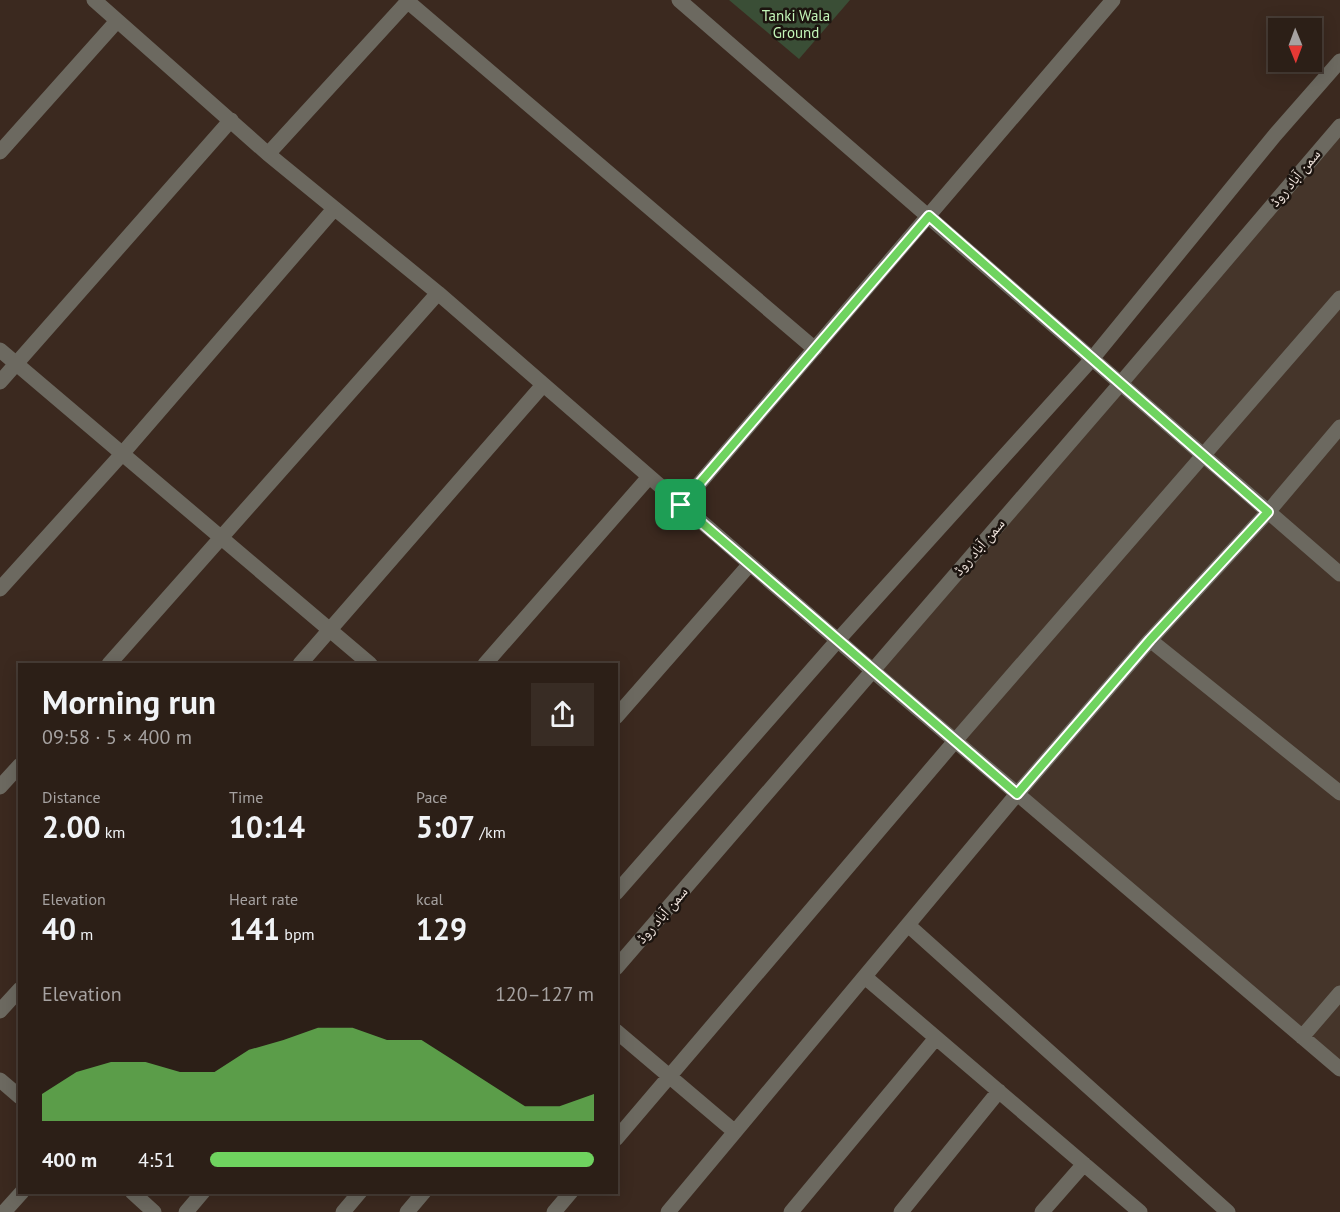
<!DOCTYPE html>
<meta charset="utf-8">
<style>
body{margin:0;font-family:"PT Sans","Noto Naskh Arabic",sans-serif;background:#382c24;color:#f1f3f6;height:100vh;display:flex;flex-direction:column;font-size:22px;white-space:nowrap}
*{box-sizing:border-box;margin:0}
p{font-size:20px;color:#a6a2a1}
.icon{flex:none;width:33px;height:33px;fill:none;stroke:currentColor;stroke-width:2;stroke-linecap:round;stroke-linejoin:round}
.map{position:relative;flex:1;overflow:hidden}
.panel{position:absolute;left:18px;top:663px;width:600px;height:531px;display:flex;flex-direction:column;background:#2c1f17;border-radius:0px;box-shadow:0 3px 15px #0003,0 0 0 2px #483d36}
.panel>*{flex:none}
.needle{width:39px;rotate:179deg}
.tools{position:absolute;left:1268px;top:18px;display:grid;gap:12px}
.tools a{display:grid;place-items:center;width:54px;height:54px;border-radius:0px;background:#2c1f17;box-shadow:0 3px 15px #0003,0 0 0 2px #483d36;font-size:30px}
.pin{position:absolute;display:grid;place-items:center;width:51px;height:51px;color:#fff;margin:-26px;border-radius:12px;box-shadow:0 3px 9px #0006}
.round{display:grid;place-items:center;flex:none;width:63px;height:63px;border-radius:0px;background:#382c24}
.overview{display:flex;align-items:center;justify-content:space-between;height:102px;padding:0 24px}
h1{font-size:33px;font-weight:700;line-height:45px}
.metrics{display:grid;grid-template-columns:repeat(3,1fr);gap:9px;height:102px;padding:6px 24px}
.metrics div{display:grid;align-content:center}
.metrics b{font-size:30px;font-weight:700}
.metrics small{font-size:16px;font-weight:400}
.metrics p{font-size:16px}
.chart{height:168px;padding:12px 24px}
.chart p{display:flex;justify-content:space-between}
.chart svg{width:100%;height:108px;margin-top:6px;fill:#6fd35f;opacity:.7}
ul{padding:0 24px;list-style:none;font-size:20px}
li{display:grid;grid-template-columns:96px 72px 1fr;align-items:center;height:45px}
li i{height:15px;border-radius:8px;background:#6fd35f}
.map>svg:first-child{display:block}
</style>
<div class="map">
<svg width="1340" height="1212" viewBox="0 0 1340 1212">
<rect width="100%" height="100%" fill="#3b291f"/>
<path fill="#45352a" d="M 1340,124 L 1340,1070 L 872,670 Z"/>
<path fill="#3a4e36" d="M 729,0 L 850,0 L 799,59 Z"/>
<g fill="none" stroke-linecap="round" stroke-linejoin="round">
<path stroke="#6c6960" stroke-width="15" d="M 94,0 L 268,154 L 438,293 L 872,670 L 1340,1069
M 406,0 L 815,349
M 679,0 L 1340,574
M 0,152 L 117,21
M 268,154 L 409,0
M 0,350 L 370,664
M 0,382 L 231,120
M 681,505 L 1113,0
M 0,589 L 122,454 L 334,209
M 1150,640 L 1340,793
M 109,664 L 438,293
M 300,664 L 543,385
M 485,664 L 649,477
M 616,717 L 750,564
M 0,787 L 20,765
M 616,893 L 838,640 L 1092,359 L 1275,135 L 1340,61
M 908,925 L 1228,1212
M 616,968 L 1121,383 L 1340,126
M 865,977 L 1140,1212
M 0,1011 L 20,989
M 616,1031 L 735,1132
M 1302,1037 L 1340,993
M 0,1080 L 20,1097
M 616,1139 L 955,741 L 1340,298
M 132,1192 L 154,1212
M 4,1212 L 22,1192
M 186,1212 L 203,1192
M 343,1212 L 360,1192
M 407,1212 L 424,1192
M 554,1212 L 571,1192
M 668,1212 L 1017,794 L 1150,640 L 1268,512 L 1340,427
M 791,1212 L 936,1038
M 901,1212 L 999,1091
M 1042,1212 L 1084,1164"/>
</g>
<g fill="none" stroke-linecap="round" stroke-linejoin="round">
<g stroke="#fff" stroke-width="12">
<path id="route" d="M 929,216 L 1268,512 L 1150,640 L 1017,794 L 681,505 Z"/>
</g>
<use href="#route" stroke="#6fd35f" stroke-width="8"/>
</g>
<g text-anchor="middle" stroke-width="5" stroke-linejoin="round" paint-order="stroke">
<g font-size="15" fill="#c3f5b8" stroke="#1c140f">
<text x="796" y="21">Tanki Wala<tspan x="796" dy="17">Ground</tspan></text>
</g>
<g font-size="15" fill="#f3e7e0" stroke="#1c140f">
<text transform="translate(1295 178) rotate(-50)" y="5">سمن آباد روڈ</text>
<text transform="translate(979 547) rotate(-49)" y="5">سمن آباد روڈ</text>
<text transform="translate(662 915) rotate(-49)" y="5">سمن آباد روڈ</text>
</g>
</g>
</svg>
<div class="tools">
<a><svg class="needle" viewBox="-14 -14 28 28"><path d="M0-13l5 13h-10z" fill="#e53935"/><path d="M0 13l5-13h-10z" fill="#a6a2a1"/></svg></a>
</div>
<div class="pin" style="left:681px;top:505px;background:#1e9e55"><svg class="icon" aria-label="arrive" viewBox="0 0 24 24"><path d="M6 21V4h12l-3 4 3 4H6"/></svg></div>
<section class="panel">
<div class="overview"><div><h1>Morning run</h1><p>09:58 · 5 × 400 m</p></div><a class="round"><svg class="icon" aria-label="share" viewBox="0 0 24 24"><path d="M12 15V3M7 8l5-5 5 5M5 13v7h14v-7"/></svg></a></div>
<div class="metrics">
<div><p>Distance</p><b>2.00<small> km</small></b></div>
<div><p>Time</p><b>10:14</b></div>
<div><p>Pace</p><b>5:07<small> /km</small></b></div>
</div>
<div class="metrics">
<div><p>Elevation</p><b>40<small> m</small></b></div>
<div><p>Heart rate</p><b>141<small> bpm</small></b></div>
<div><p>kcal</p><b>129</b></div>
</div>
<div class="chart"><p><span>Elevation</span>120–127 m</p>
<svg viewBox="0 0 160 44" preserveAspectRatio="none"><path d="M0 44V33L10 24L20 20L30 20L40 24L50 24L60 15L70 11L80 6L90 6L100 11L110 11L120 20L130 29L140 38L150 38L160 33V44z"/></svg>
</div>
<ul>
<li><b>400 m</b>4:51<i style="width:100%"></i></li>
</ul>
</section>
</div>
